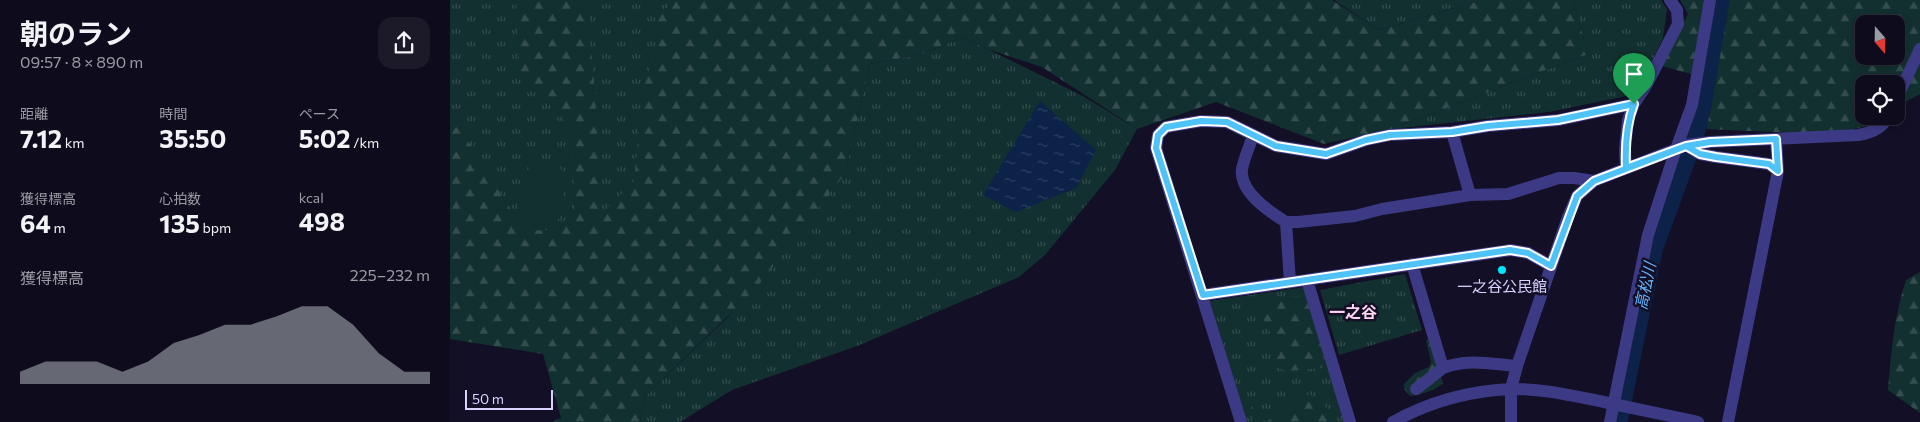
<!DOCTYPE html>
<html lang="ja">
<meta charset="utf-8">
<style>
body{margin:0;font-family:Commissioner,"Noto Sans JP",sans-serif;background:#1c1929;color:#f1f3f6;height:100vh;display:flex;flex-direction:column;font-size:19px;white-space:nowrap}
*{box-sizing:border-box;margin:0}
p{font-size:16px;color:#9b9ba3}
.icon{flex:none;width:28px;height:28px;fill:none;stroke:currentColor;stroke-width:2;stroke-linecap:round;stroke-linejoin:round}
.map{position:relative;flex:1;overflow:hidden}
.sheet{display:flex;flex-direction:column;background:#0e0b1c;width:450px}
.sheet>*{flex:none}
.needle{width:32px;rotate:160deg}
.tools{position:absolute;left:1405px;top:15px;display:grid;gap:10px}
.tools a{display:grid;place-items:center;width:50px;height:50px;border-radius:10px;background:#0e0b1c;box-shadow:0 2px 8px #0003,0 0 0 1px #2e2b3b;font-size:25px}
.scale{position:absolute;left:15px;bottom:12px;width:88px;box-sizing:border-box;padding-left:5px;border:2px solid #d9d4ff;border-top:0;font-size:14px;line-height:18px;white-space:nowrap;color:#d9d4ff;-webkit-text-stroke:4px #130f26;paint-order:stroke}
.pin{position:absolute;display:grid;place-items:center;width:42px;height:42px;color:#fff;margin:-51px -21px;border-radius:50% 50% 50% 0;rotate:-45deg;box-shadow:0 0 5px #0007}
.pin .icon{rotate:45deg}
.round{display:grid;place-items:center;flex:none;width:52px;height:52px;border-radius:15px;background:#1c1929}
.overview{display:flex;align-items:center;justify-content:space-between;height:85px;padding:0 20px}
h1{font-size:28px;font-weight:700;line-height:38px}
.stats{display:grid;grid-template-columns:repeat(3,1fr);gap:8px;height:85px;padding:5px 20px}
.stats div{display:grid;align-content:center}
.stats b{font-size:25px;font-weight:700}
.stats small{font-size:14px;font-weight:400}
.stats p{font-size:14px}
.chart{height:140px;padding:10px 20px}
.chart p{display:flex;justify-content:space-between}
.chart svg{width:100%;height:90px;margin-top:5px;fill:#8c9099;opacity:.7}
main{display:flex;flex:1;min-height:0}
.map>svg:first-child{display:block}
</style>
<main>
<section class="sheet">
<div class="overview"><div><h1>朝のラン</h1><p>09:57 · 8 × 890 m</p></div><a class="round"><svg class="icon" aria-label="share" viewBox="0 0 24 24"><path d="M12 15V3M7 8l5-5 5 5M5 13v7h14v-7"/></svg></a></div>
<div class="stats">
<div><p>距離</p><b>7.12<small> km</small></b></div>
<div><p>時間</p><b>35:50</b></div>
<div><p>ペース</p><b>5:02<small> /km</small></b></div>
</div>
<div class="stats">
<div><p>獲得標高</p><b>64<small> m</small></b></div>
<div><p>心拍数</p><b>135<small> bpm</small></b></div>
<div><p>kcal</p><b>498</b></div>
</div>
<div class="chart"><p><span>獲得標高</span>225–232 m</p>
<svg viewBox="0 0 160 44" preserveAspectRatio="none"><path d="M0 44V38L10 33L20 33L30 33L40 38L50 33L60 24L70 20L80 15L90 15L100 11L110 6L120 6L130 15L140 29L150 38L160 38V44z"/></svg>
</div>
</section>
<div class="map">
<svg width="1470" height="422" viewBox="0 0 1470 422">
<defs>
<pattern id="grass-tufts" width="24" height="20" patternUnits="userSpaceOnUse" patternTransform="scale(1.25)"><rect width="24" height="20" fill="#12302f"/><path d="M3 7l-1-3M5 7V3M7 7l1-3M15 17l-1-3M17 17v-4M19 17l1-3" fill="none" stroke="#344d4e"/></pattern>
<pattern id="forest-firs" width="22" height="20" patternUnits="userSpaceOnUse" patternTransform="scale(1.25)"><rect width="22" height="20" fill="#12302f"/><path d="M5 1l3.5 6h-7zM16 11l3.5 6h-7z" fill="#344d4e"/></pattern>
<pattern id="water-ripples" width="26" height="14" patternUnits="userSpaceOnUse" patternTransform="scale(1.25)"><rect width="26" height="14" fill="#0c2248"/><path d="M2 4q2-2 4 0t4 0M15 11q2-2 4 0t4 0" fill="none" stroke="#2f4163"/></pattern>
</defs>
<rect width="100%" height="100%" fill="#130f26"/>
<path fill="url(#grass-tufts)" d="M 0,0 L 456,0 L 43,311 L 0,210 Z
M 884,0 L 1033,0 L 929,30 Z
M 1123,0 L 1211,0 L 1217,9 L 1213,38 L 1186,94 L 1099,112 L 941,129 L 1138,54 Z
M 513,37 L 633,96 L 687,129 L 665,170 L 595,255 L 569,277 L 407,346 L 282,390 L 230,422 L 190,422 L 196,395 L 278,317 L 395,174 L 420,64 L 469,55 Z
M 955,274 L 972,330 L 889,355 L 870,290 Z
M 855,287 L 895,422 L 796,422 L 760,301 Z"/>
<path fill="url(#forest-firs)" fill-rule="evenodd" d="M 66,0 L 136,0 C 142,12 139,24 140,37 C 146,96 149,154 151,213 L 143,223 L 184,181 L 193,90 L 207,43 L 205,22 L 223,0 L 882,0 L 929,30 L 1033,0 L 1123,0 L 1138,54 L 941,129 L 874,144 L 766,102 L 687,129 L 592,67 L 540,50 L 513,37 L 469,55 L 420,64 L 395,174 L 303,292 L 196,395 L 190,422 L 102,422 L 111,418 L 93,354 L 0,339 L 0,124 L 12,130 L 28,159 L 75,231 L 102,230 L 125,214 L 121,128 L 70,72 Z
M 1230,0 L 1257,0 L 1244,75 L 1212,66 L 1238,14 Z
M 1279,0 L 1470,0 L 1470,94 L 1446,107 L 1446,84 L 1414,84 L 1414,116 L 1434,116 L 1423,125 L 1403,129 L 1348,133 L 1253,129 ZM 1414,24 L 1446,24 L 1446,56 L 1414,56 Z
M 1470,272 L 1470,413 L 1438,390 C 1441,353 1444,316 1456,280 Z
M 855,295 L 874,352 L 872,368 L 838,371 L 824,367 L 821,334 L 810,313 L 812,305 L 830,298 Z
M 981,338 L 993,384 C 982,391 972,395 960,396 L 954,389 L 954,384 L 965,373 L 979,367 L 981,362 L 976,340 Z
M 860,394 L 880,410 L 882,422 L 802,422 L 802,421 L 801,406 L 816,422 L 849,399 Z"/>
<path fill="#12302f" d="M 98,162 L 107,165 L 114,172 L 114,197 L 110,216 L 107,221 C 94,228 85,228 72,220 L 66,201 L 71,180 L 80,167 L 89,163 Z"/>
<path fill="url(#water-ripples)" d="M 590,101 L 646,150 L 626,188 L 566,212 L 533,195 Z"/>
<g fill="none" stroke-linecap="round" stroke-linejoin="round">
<path stroke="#0c2248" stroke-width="21" d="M 1244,134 L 1251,106 L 1269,0
M 1167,422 L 1202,250 L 1237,154"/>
<path stroke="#3d3a85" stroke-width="12" d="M 1446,100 L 1470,49
M 1002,132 L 1038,126 L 1109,120 L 1184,104
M 803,135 C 800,146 794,158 792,169 C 789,192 820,212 836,222 L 840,282
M 1236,145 L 1250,154 L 1266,157 L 1319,164 L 1328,171
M 1176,168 L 1175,149 L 1178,120 L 1184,104 L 1196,86 L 1228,24 L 1227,10 L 1220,0
M 836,222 L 848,222 L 905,216 L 932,209 L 1020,195 L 1058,194 L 1109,178 L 1124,178 L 1144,181
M 962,264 L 993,368 C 1017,358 1042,364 1067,366
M 857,280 L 900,422
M 753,295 L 1061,250 L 1078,253 L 1101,266
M 966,389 L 993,368
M 791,422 L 706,148 L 708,135 L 716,127 L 751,121 L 777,122 L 826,146 L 876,154 L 916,140 L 940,135 L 1002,132 L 1020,195
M 1160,422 L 1198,235 L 1226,149 L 1236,145 L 1260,142 L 1408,135 C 1420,133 1433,129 1438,116
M 1278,422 L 1328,171 L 1326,139"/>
<path stroke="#3d3a85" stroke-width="12" d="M 943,422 C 979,402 1018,391 1060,389 C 1091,388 1124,396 1154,402 C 1186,409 1217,415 1248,422
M 1061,422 L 1061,389 L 1067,366 L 1118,217 L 1127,196 L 1144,181 L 1226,149 L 1242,105 L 1260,0"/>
</g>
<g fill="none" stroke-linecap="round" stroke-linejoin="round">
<g stroke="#fff" stroke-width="10">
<path id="route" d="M 1184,104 L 1108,120 L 1038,126 L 1002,132 L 940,135 L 916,140 L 876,154 L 826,146 L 777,122 L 751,121 L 716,127 L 708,135 L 706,148 L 753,295 L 1060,250 L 1078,253 L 1101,266 L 1127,196 L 1144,181 L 1236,146 L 1250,154 L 1266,157 L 1319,164 L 1328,171 L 1326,139 L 1260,142 L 1236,146 L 1176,168 C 1175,146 1176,125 1184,104"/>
</g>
<use href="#route" stroke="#4fc3f7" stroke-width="6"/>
</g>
<circle fill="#00e5ff" stroke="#130f26" stroke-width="2" cx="1052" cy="270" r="5"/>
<g text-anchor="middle" stroke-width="5" stroke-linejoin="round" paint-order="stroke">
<g font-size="15" fill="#d9d4ff" stroke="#130f26">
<text x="1052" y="292">一之谷公民館</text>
</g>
<g font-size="16" font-style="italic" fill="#62b6ff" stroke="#130f26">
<text transform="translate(1195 286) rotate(-78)" y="6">高松川</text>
</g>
<g font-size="16" font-weight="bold" fill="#ffd6f0" stroke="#130f26">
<text x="903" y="318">一之谷</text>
</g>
</g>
</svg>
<div class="tools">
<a><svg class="needle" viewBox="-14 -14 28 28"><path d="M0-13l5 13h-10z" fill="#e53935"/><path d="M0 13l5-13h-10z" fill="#9b9ba3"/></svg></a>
<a><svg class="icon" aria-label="locate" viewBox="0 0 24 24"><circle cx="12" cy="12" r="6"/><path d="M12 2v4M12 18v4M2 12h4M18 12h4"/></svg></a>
</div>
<div class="scale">50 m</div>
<div class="pin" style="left:1184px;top:104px;background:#1e9e55"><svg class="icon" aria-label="arrive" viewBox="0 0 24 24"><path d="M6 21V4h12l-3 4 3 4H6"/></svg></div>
</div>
</main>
